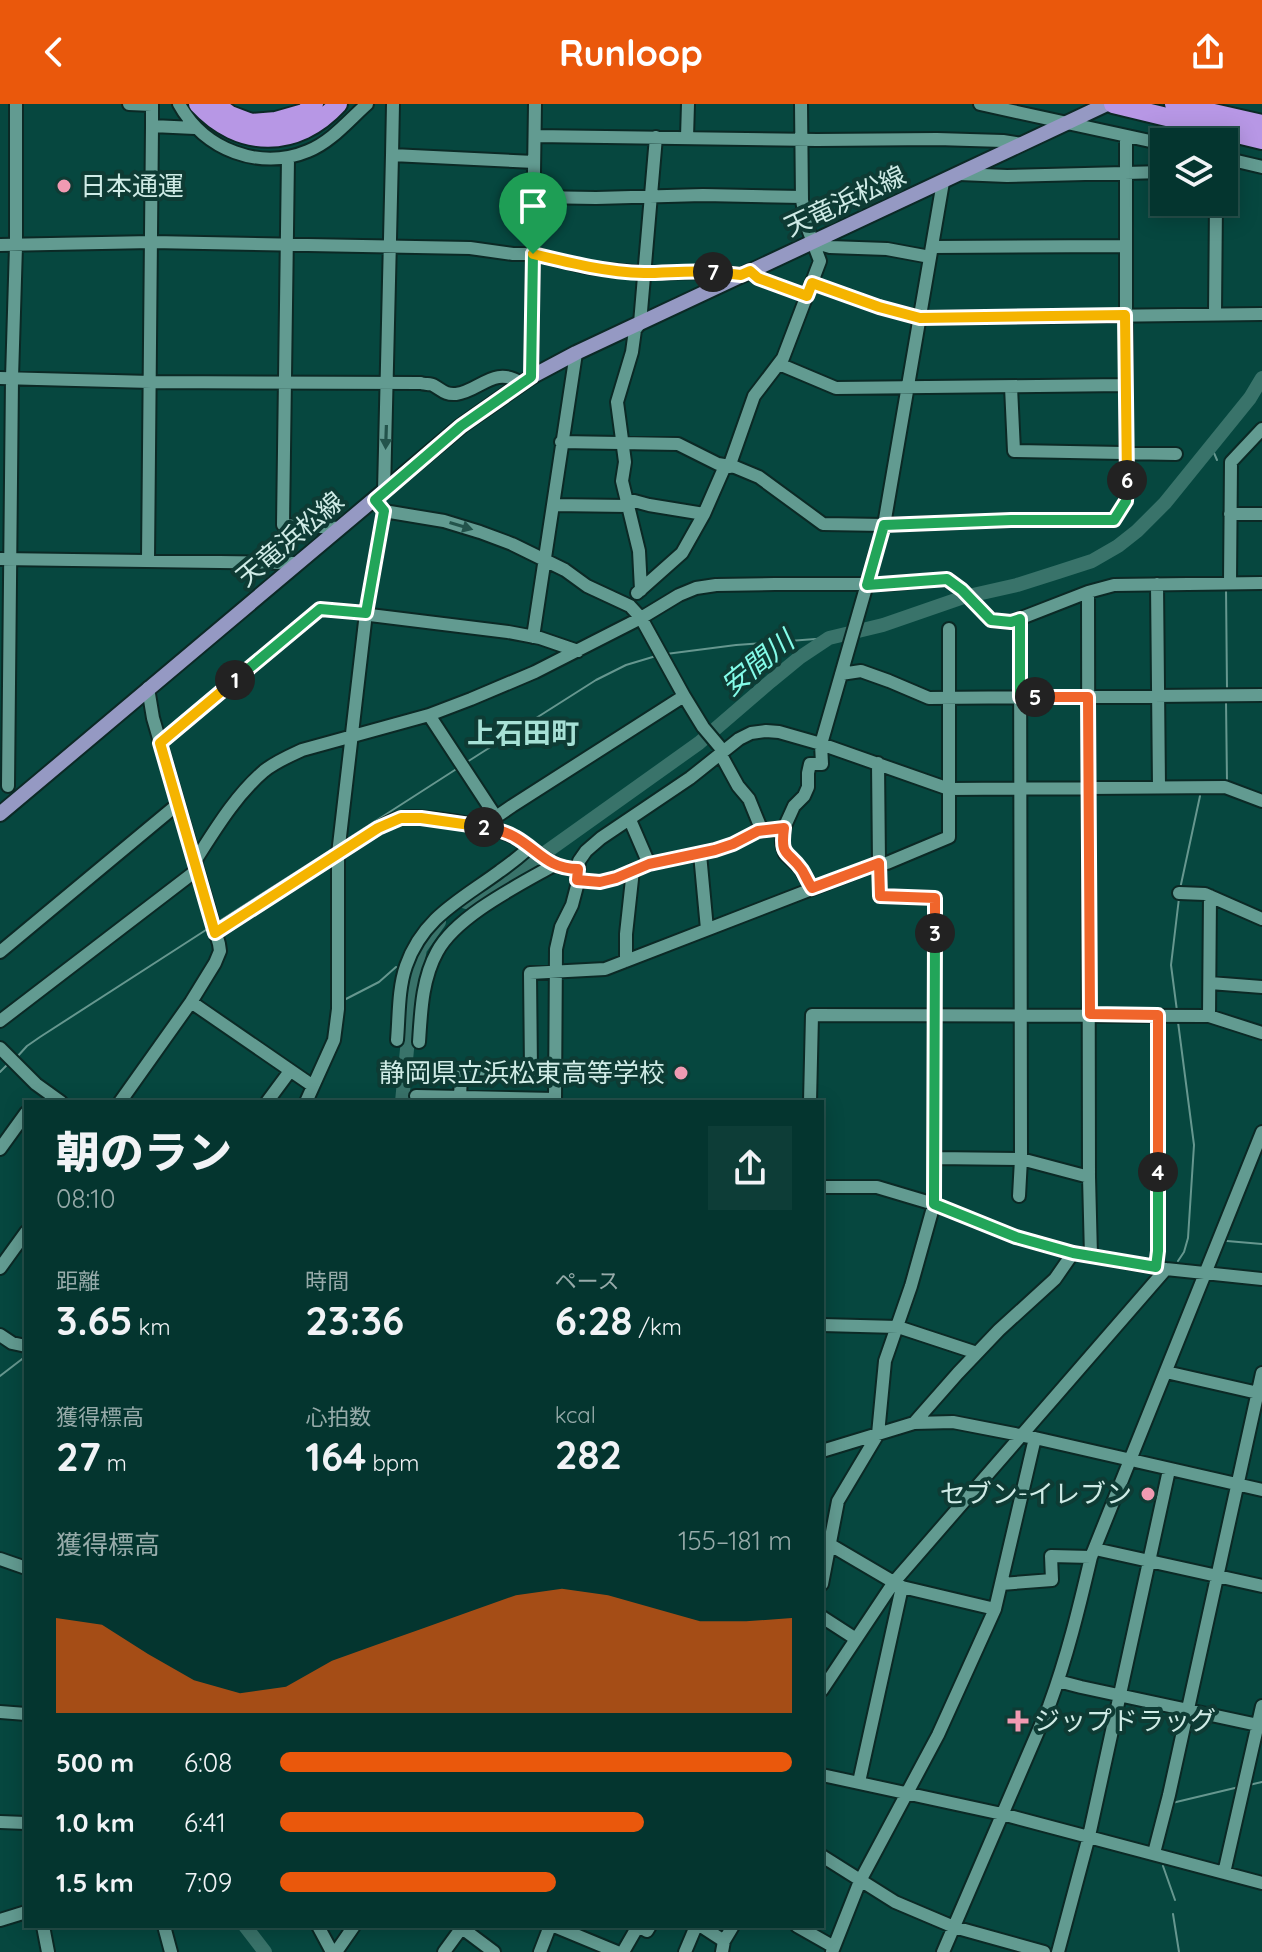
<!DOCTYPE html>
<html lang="ja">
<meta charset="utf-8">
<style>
body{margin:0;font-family:Quicksand,"Noto Sans JP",sans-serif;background:#0d3d37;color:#f1f3f6;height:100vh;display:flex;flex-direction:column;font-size:30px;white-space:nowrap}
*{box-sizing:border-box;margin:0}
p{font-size:26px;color:#97abaa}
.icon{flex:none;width:44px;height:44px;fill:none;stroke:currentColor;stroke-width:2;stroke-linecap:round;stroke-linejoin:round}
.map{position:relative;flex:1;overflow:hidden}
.sheet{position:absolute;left:24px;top:996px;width:800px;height:828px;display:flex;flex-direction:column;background:#04352f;border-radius:0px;box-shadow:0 4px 20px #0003,0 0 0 2px #25504b}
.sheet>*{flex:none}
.buttons{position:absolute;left:1150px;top:24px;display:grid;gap:16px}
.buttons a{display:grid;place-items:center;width:88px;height:88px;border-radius:0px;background:#04352f;box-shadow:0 4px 20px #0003,0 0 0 2px #25504b;font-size:40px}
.pin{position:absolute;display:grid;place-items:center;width:68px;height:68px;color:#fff;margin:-82px -34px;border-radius:50% 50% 50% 0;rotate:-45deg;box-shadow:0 0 8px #0007}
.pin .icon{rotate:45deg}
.km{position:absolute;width:40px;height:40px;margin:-20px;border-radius:50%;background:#222;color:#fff;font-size:22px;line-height:40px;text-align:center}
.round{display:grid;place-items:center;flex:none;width:84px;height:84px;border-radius:0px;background:#0d3d37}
.head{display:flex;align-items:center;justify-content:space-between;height:136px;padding:0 32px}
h1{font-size:44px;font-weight:800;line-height:60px}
.metrics{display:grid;grid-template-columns:repeat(3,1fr);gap:12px;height:136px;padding:8px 32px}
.metrics div{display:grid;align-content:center}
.metrics b{font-size:40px;font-weight:800}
.metrics small{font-size:22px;font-weight:400}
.metrics p{font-size:22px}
.chart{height:224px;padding:16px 32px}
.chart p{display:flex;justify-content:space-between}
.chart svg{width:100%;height:144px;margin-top:8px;fill:#ea580c;opacity:.7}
ul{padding:0 32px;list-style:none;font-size:26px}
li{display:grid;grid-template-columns:128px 96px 1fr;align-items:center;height:60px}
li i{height:20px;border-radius:10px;background:#ea580c}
header{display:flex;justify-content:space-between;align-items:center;height:104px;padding:0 32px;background:#ea580c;color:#fff;font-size:36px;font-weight:800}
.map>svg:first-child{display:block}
</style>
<header><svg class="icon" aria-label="back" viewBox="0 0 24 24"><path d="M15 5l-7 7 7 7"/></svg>Runloop<svg class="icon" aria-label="share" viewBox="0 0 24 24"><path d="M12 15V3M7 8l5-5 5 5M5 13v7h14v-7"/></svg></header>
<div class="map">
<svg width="1262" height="1848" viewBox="0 0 1262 1848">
<rect width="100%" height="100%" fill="#06473f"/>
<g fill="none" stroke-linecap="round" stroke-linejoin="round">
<path stroke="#66978f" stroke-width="2" d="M 1211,342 L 1217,356
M 1225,364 L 1225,378
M 1226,484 L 1227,585
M 666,550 L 736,541 L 829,534
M 1226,597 L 1227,678
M 467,658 L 596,576 L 626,561 L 656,552
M 346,736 L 458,664
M 1180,785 L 1200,692
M 218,818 L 334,744
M 344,896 L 379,878 L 396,863
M 1177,907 L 1171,861 L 1179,794
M 1178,918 L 1194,1041 L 1188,1134 L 1184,1148 L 1178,1157
M 16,954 L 27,942 L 40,933 L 209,824
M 0,968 L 8,960
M 1227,1137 L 1262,1140
M 0,1272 L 26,1252
M 1249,1681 L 1262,1678
M 1172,1699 L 1239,1683
M 1163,1762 L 1175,1796
M 1173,1810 L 1179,1848"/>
<path stroke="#39736a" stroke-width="14" d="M 466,798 L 542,751 L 699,639 L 771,577 L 799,554 L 829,534 L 883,521 L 964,493 L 1017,481 L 1058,468 L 1092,457 L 1118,442 L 1137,427 L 1165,399 L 1250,294 L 1262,274
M 402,998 L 413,882 L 420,845 L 439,818
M 245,1822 L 265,1848"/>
<g stroke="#0b2925" stroke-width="16">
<path id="minor" d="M 129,0 L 152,1 L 152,22
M 179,0 C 204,46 260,67 308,47 C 331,38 349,16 367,0
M 393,0 L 392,51 L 534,58
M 980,0 L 1164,40
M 535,32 L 817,36 L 937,35 L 1003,37 L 1022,40
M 687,33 L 688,0
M 288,54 L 283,421 L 340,424
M 1224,54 L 1262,63
M 959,70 L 1007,72 L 1164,68
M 534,93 L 596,94 L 703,91 L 802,93
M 813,138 L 830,143 L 887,145 L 930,153
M 0,141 L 152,138 L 470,144 L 513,150 L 533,150 L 586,163 L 612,166 L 644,169 L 708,168 L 741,171
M 932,143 L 1125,142
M 750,167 L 758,174 L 807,192
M 812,179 L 879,203 L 920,214 L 1262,210
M 1215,210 L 1216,98
M 779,260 L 836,284 L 1125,281
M 531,273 L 535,0
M 0,274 L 151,278 L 421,279 C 423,280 431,280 433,281 C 442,286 445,291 456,290 C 480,287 494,261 521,279
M 1011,283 L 1014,347 L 1176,350
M 561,338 L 678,340 L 718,360 L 735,363 L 759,373 L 823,420 L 884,421 L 1011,416 L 1114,416 L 1126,397 L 1126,32
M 729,363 L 754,292 L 783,254 L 820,157 L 806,120 L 802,96 L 801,0
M 384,387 L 392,51
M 627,395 L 649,401 L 704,410
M 553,401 L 628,402
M 384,407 L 444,417 L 480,428 L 512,440 L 565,466 L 587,482 L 630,502 L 641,514 L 684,592 L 703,623 L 719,642
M 1230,410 L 1262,410
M 0,455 L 297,459
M 148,456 L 152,22 L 195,24
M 1230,479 L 1231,358 L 1262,325
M 1157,480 L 1159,683
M 641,486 L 639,447 L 622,377 L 625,358 L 617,298 L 632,248 L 635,226 L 640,219 L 656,33
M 1088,488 L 1089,1073 L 1091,1152
M 637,489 L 682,449 L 704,410 L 725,362
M 533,533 L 576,249
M 841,570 L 861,567 L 889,577 L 929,594 L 1262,591
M 429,611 L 496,713
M 160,639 L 320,505 L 366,509 L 370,511 L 508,528 L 540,534 L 578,547
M 721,651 L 738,682 L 749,695 L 762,727
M 8,682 L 12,274 L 16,142 L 16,0
M 630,716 L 649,760
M 494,725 L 496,713 L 512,702 L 684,592
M 700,750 L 707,825
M 195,757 C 215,726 235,692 264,667 C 275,658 289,652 302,646 L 429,611 L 471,595 L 535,568 L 641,514 L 679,491 L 696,484 L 716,481 L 775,480 L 888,480 L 947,475 L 962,486 L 991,516 L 1011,518 L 1088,488 L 1114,481 L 1262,479
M 577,776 L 600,778 L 616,774 L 649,760 L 715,746 L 733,740 L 758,727 L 784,724
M 812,784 L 800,764 L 785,750 L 782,739 L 784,724 L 794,702 L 804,692 L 808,683 L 808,669 L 810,660 L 822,660 L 821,640 L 884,421 L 943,78
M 1179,789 L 1205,790 L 1262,815
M 215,829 L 378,724 C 385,721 393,715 401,714 C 420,709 494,723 512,732 C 537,744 547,765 578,765
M 0,848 L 178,700
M 626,857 L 626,830 L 633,766
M 1210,879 L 1262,883
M 191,898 L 313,982
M 1209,912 L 1210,792
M 0,917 L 197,766
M 397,936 C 399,913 398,885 406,862 C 423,813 461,796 500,767 C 510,760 520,752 529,744
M 419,938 C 421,908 422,875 437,848 C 456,812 519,781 554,761
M 0,944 L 36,980 L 61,998
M 420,964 L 461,965
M 531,966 L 530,869 L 605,865 L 879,759 L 878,659
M 416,992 L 555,995
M 120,998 L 191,898 L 215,859 L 220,847 L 219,840 L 153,614 L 148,584
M 267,998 L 290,967
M 306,998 L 334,936 L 338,905 L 338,750 L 366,509 L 384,407 L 375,396
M 460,998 L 461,965 L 556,967
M 555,998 L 556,845 L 561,823 L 572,801 L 577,782 L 579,757 L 586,747 L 601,734 L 690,674 L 739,635 L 751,629 L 766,627 L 779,628 L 821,640 L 949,685 L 1225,683 L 1262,697
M 810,998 L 812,911 L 1209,912 L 1262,929
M 0,1045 L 26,1009
M 934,1054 L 1021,1055 L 1089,1073
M 822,1083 L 877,1083 L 934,1100 L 1016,1133 L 1073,1149 L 1166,1165 L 1262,1175
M 1019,1092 L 1021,1055 L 1020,515
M 1156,1163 L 1158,1147 L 1158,911
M 0,1164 L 26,1128
M 822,1221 L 898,1223 L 977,1249
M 0,1231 L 12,1239 L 26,1242
M 1166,1268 L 1262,1290
M 914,1319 L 958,1269 L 999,1226 L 1055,1175 L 1073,1149
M 822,1347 L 914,1319 L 953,1318 L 1035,1334 L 1262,1386
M 822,1436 L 902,1483 L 859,1678
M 1095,1445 L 1262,1482
M 0,1455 L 26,1464
M 822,1480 L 838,1397 L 878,1330 L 885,1257 L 911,1182 L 934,1100 L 935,794 L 880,792 L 879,759 L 887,759 L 949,733 L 949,525
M 1001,1480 L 1052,1476 L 1051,1452 L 1091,1453
M 902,1483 L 995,1505
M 822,1513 L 856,1535 L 894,1478 L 1166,1165
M 1058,1577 L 1081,1583 L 1262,1622
M 822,1586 L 856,1535
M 0,1608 L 26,1610
M 822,1671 L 1002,1710 L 1262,1779
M 0,1718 L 26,1719
M 1154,1749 L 1169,1691 L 1262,1269
M 822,1752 L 895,1798 L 954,1823 L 1044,1848
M 1224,1769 L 1262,1602
M 0,1816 L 26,1808
M 43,1822 L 48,1848
M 164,1822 L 171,1848
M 318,1822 L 332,1848
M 554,1822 L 617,1848
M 701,1822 L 724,1837 L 722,1848
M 797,1822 L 834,1843
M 462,1824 L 494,1848
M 724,1837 L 733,1822
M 336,1848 L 354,1822
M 444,1848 L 463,1822
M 540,1848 L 550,1822
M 623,1848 L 638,1822 L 647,1827 L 650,1822
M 685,1848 L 696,1822
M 832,1848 L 860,1777 L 938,1631 L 995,1505 L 1035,1334
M 943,1848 L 1049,1602 C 1067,1553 1079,1504 1091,1453 L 1262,1028
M 1058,1848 L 1089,1732 L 1169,1366"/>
</g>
<g stroke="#0b2925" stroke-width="18">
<path id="major" d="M 0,710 L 461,322 L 531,273 L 576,249 L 1107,0"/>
</g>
<g stroke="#0b2925" stroke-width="22">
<path id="highway" d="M 198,0 C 239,45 297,45 338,0
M 215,0 L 230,11 L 251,19 L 276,17 L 304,9 L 314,0
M 1113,0 L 1262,36
M 1174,0 L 1262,20"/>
</g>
<use href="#minor" stroke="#629b91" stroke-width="12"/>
<use href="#major" stroke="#9599c3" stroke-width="14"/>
<use href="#highway" stroke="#b797e5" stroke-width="18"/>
</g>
<defs><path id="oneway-solid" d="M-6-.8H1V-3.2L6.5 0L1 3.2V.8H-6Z" transform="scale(2)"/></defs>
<g fill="#23534b">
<use href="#oneway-solid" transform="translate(386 333) rotate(92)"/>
<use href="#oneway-solid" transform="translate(461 422) rotate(17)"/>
</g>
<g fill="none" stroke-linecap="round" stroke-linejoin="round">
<g stroke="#fff" stroke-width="16">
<path id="split-1" d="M 235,576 L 320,505 L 366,509 L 384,407 L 375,396 L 461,322 L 531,273 L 533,150"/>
</g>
<g stroke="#fff" stroke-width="16">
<path id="split-2" d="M 235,576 L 160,639 L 215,829 L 378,724 L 401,714 L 421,714 L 484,723"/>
</g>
<g stroke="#fff" stroke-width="16">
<path id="split-3" d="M 484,723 C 494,725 505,727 515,733 C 538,746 548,765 578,765 L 577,776 L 600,778 L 616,774 L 649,760 L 715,746 L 733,740 L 758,727 L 784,724 C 780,754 788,746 802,766 C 805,771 808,778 812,784 L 879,759 L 880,792 L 935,794 L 935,829"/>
</g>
<g stroke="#fff" stroke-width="16">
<path id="split-4" d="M 935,829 L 934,1100 L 1016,1133 L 1073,1149 L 1156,1163 L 1158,1147 L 1158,1068"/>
</g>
<g stroke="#fff" stroke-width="16">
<path id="split-5" d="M 1035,593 L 1088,593 L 1090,910 L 1158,911 L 1158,1068"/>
</g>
<g stroke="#fff" stroke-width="16">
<path id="split-6" d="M 1035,593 L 1020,593 L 1020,515 L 1011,518 L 991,516 L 962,486 L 947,475 L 867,481 L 884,421 L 1011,416 L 1114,416 L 1126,397 L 1127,376"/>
</g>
<g stroke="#fff" stroke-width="16">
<path id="split-7" d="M 713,168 L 741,171 L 750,167 L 758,174 L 807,192 L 812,179 L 879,203 L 920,214 L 1125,211 L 1127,376"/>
</g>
<g stroke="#fff" stroke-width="16">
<path id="split-8" d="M 533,150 C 570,159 606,168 644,169 C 667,169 691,166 713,168"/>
</g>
<use href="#split-1" stroke="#22a559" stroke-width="10"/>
<use href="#split-2" stroke="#f5b400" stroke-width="10"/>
<use href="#split-3" stroke="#f0652b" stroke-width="10"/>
<use href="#split-4" stroke="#22a559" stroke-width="10"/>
<use href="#split-5" stroke="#f0652b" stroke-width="10"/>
<use href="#split-6" stroke="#22a559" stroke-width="10"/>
<use href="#split-7" stroke="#f5b400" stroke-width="10"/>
<use href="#split-8" stroke="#f5b400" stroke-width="10"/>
</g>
<g fill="#f19ab2" stroke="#0e3b34" stroke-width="3">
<circle cx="64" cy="82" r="8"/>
<circle cx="681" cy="969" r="8"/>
<circle cx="1148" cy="1390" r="8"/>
<path d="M1014 1605h8v8h8v8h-8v8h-8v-8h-8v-8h8z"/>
</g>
<g text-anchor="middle" stroke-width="8" stroke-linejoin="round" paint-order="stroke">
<g font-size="26" fill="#cfebe6" stroke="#0e3b34" text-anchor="start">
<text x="80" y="91">日本通運</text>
<text x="665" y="978" text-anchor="end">静岡県立浜松東高等学校</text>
<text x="1132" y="1399" text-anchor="end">セブン-イレブン</text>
<text x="1034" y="1626">ジップドラッグ</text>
</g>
<g font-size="26" fill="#cfebe6" stroke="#0e3b34">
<text transform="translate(845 97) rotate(-25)" y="9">天竜浜松線</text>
<text transform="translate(290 435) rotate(-40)" y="9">天竜浜松線</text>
</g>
<g font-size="28" font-style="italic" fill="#84fce9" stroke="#0e3b34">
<text transform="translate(757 559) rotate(-39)" y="10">安間川</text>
</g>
<g font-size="28" font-weight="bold" fill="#a7e1d6" stroke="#0e3b34">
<text x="523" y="639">上石田町</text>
</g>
</g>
</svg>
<div class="buttons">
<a><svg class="icon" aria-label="layers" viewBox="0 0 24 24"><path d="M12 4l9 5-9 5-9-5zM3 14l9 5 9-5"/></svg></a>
</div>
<div class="pin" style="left:533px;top:150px;background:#1e9e55"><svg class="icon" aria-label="arrive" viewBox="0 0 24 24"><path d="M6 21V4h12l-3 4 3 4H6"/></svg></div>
<b class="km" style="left:235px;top:576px">1</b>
<b class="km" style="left:484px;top:723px">2</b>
<b class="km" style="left:935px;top:829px">3</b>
<b class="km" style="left:1158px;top:1068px">4</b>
<b class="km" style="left:1035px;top:593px">5</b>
<b class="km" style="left:1127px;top:376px">6</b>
<b class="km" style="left:713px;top:168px">7</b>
<section class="sheet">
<div class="head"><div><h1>朝のラン</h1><p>08:10</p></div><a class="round"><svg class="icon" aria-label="share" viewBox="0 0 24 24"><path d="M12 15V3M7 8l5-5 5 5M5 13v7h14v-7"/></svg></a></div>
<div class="metrics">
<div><p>距離</p><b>3.65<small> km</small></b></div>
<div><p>時間</p><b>23:36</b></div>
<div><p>ペース</p><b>6:28<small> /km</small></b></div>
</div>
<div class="metrics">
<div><p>獲得標高</p><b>27<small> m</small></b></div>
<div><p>心拍数</p><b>164<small> bpm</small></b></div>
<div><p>kcal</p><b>282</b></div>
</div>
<div class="chart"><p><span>獲得標高</span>155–181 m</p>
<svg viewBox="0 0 160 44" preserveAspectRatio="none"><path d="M0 44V15L10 17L20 26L30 34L40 38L50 36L60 28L70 23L80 18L90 13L100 8L110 6L120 8L130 12L140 16L150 16L160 15V44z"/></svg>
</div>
<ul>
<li><b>500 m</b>6:08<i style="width:100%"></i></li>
<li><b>1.0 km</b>6:41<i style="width:71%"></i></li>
<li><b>1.5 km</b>7:09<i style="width:54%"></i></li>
</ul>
</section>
</div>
